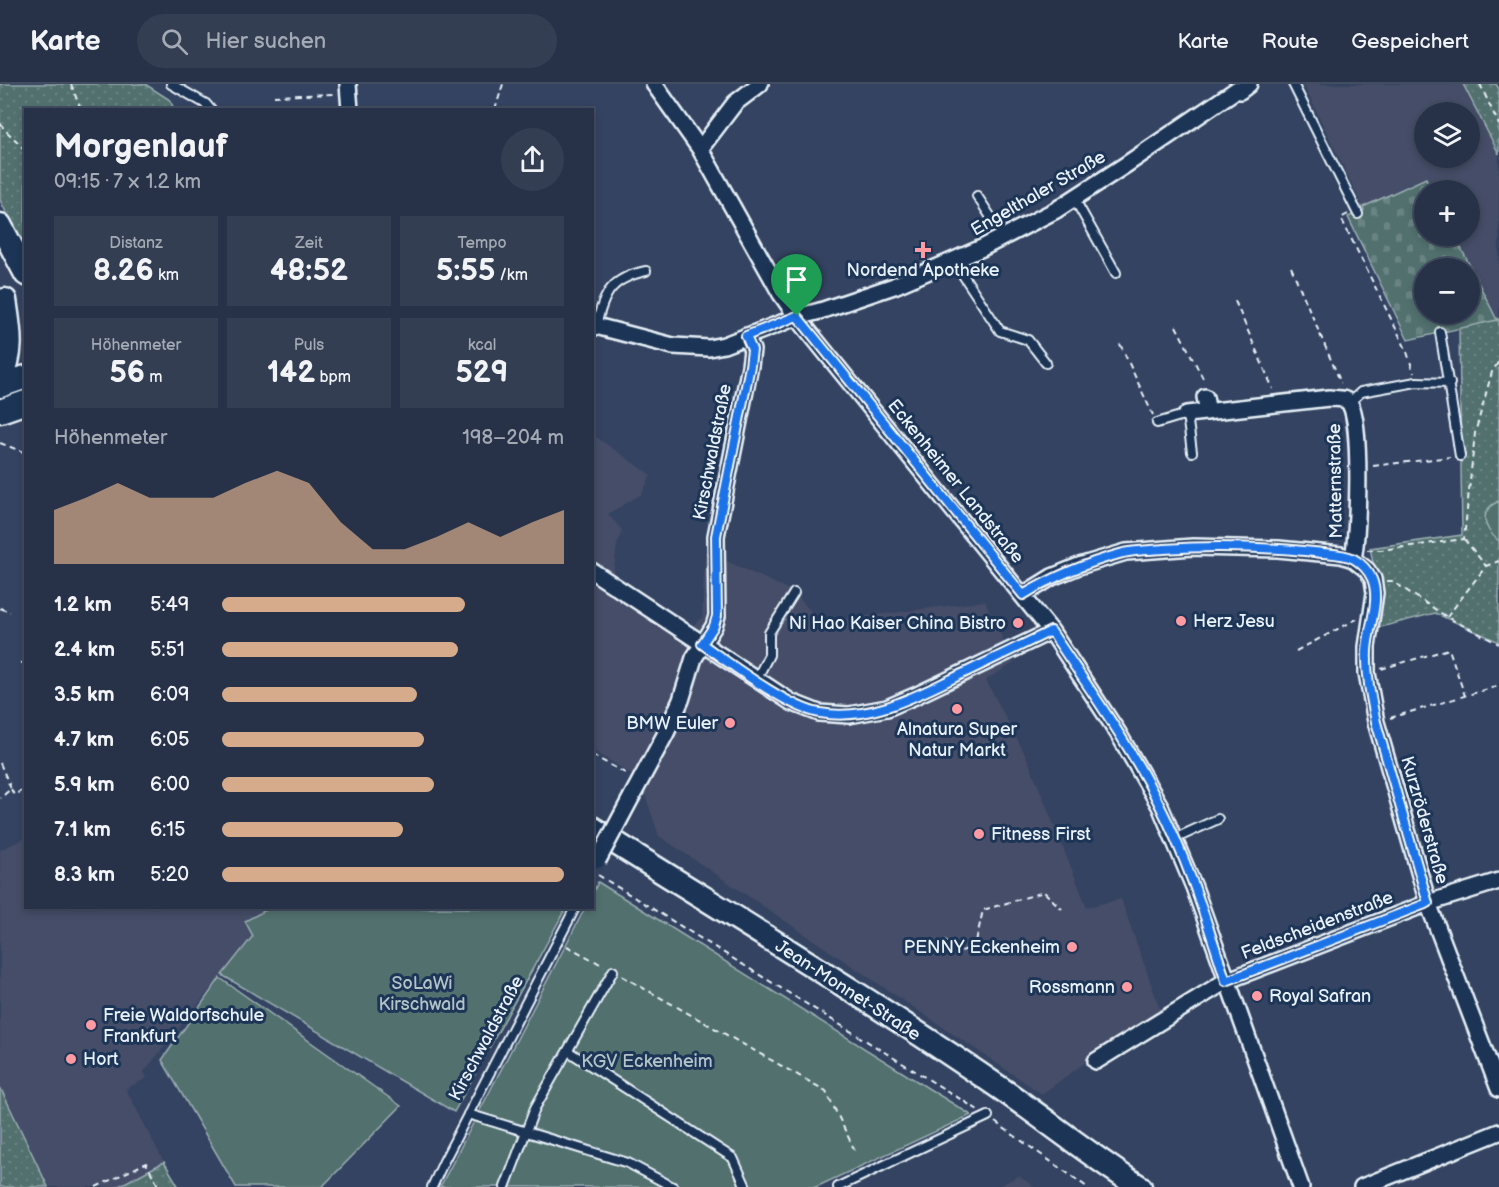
<!DOCTYPE html>
<html lang="de">
<meta charset="utf-8">
<style>
body{margin:0;font-family:"Balsamiq Sans",sans-serif;background:#333e53;color:#f1f3f6;height:100vh;display:flex;flex-direction:column;font-size:22px;white-space:nowrap}
*{box-sizing:border-box;margin:0}
p{font-size:20px;color:#a4aab4}
.icon{flex:none;width:33px;height:33px;fill:none;stroke:currentColor;stroke-width:2;stroke-linecap:round;stroke-linejoin:round}
.map{position:relative;flex:1;overflow:hidden}
.details{position:absolute;left:24px;top:24px;width:570px;height:801px;display:flex;flex-direction:column;background:#273249;border-radius:0px;box-shadow:0 3px 9px #0003,0 0 0 2px #434d61}
.details>*{flex:none}
.controls{position:absolute;left:1414px;top:18px;display:grid;gap:12px}
.controls a{display:grid;place-items:center;width:66px;height:66px;border-radius:50%;background:#273249;box-shadow:0 3px 9px #0003,0 0 0 2px #434d61;font-size:30px}
.pin{position:absolute;display:grid;place-items:center;width:51px;height:51px;color:#fff;margin:-62px -26px;border-radius:50% 50% 50% 0;rotate:-45deg;box-shadow:0 0 6px #0007}
.pin .icon{rotate:45deg}
.round{display:grid;place-items:center;flex:none;width:63px;height:63px;border-radius:32px;background:#333e53}
.overview{display:flex;align-items:center;justify-content:space-between;height:102px;padding:0 30px}
h1{font-size:33px;font-weight:700;line-height:45px}
.figures{display:grid;grid-template-columns:repeat(3,1fr);gap:9px;height:102px;padding:6px 30px}
.figures div{display:grid;align-content:center;border-radius:0px;background:#333e53;text-align:center}
.figures b{font-size:30px;font-weight:700}
.figures small{font-size:16px;font-weight:400}
.figures p{font-size:16px}
.chart{height:168px;padding:12px 30px}
.chart p{display:flex;justify-content:space-between}
.chart svg{width:100%;height:108px;margin-top:6px;fill:#d6ab8b;opacity:.7}
ul{padding:0 30px;list-style:none;font-size:20px}
li{display:grid;grid-template-columns:96px 72px 1fr;align-items:center;height:45px}
li i{height:15px;border-radius:8px;background:#d6ab8b}
header{display:flex;align-items:center;gap:36px;box-sizing:border-box;height:84px;padding:0 30px;background:#273249;border-bottom:2px solid #434d61}
header strong{font-size:28px}
nav{display:flex;gap:33px;margin-inline-start:auto;font-size:21px}
.search{width:420px;height:54px;background:#333e53;display:flex;align-items:center;gap:15px;box-sizing:border-box;padding:0 21px;border-radius:33px;color:#a4aab4;font-size:22px}
.map>svg:first-child{display:block}
</style>
<header>
<strong>Karte</strong>
<div class="search"><svg class="icon" aria-label="search" viewBox="0 0 24 24"><circle cx="10" cy="10" r="6"/><path d="M15 15l6 6"/></svg>Hier suchen</div>
<nav><a>Karte</a><a>Route</a><a>Gespeichert</a></nav>
</header>
<div class="map">
<svg width="1499" height="1103" viewBox="0 0 1499 1103">
<defs>
<pattern id="grass-dots" width="8" height="8" patternUnits="userSpaceOnUse" patternTransform="scale(1.5)"><rect width="8" height="8" fill="#516f6e"/><path d="M2 2h.1M6 6h.1" fill="none" stroke="#6a8483" stroke-width="1.8" stroke-linecap="round"/></pattern>
<pattern id="cemetery-stones" width="16" height="16" patternUnits="userSpaceOnUse" patternTransform="scale(1.5)"><rect width="16" height="16" fill="#516f6e"/><path d="M2 7V4a2 2 0 0 1 4 0v3zM10 15v-3a2 2 0 0 1 4 0v3z" fill="#6a8483"/></pattern>
</defs>
<rect width="100%" height="100%" fill="#344361"/>
<filter id="ink" filterUnits="userSpaceOnUse"><feTurbulence type="fractalNoise" baseFrequency=".0167" numOctaves="2"/><feDisplacementMap in="SourceGraphic" scale="12" xChannelSelector="R" yChannelSelector="G"/><feConvolveMatrix kernelMatrix="1 2 1 2 8 2 1 2 1" color-interpolation-filters="sRGB"/></filter>
<g filter="url(#ink)">
<path fill="#444d68" fill-rule="evenodd" d="M 1303,0 L 1463,0 L 1499,70 L 1499,235 L 1497,236 L 1455,152 L 1470,152 L 1470,106 L 1432,106 L 1425,94 L 1363,123 ZM 1425,28 L 1470,28 L 1470,74 L 1425,74 Z
M 592,350 L 651,391 L 642,410 L 608,430 L 622,446 L 617,462 L 613,492 L 691,543 L 702,534 L 705,467 L 794,508 L 820,538 L 985,517 L 1014,579 L 986,596 L 1028,676 L 1087,823 L 1121,815 L 1163,933 L 1082,981 L 1042,1010 L 659,752 L 640,696 L 593,666 Z
M 25,754 L 26,824 L 270,824 L 245,837 L 253,852 L 144,988 L 147,994 L 126,1005 L 164,1078 L 117,1103 L 48,1103 L 0,1003 L 0,766 Z
M 1019,1092 L 1035,1103 L 997,1103 L 1018,1092 Z"/>
<path fill="url(#grass-dots)" stroke="#9cb0b3" stroke-width="1.5" d="M 0,0 L 145,0 L 170,16 L 174,25 L 26,26 L 25,165 L 0,116 Z
M 1463,0 L 1496,0 L 1499,5 L 1499,70 Z
M 1499,235 L 1499,558 L 1435,529 L 1377,544 L 1381,517 L 1370,464 L 1462,451 L 1459,244 Z
M 0,1003 L 48,1103 L 0,1103 Z
M 164,1078 L 179,1103 L 117,1103 Z"/>
<path fill="url(#cemetery-stones)" stroke="#9cb0b3" stroke-width="1.5" fill-rule="evenodd" d="M 1426,94 L 1432,106 L 1425,106 L 1425,152 L 1455,152 L 1497,236 L 1408,256 L 1348,133 L 1364,126 L 1363,123 ZM 1425,184 L 1470,184 L 1470,230 L 1425,230 Z"/>
<path fill="#516f6e" stroke="#9cb0b3" stroke-width="1.5" d="M 1499,417 L 1499,457 C 1484,445 1477,427 1499,417 Z
M 598,798 L 971,1031 L 816,1103 L 440,1103 L 585,824 L 592,824 L 593,809 Z
M 270,824 L 566,824 L 454,1028 L 222,891 L 253,852 L 245,837 Z
M 220,894 L 401,1022 L 322,1103 L 236,1103 L 162,976 Z"/>
<g fill="none" stroke-linecap="round" stroke-linejoin="round">
<g stroke="#e8f1f8" stroke-width="12">
<path id="service" d="M 171,0 L 206,20 L 211,26
M 1293,0 L 1358,130
M 977,112 L 1004,153
M 1074,114 L 1116,189
M 953,176 L 1000,247 L 1028,256 L 1046,279
M 596,242 C 604,208 612,194 646,187
M 1440,248 L 1460,372
M 1350,318 L 1361,308 L 1416,298 L 1450,299
M 1157,339 L 1187,330 L 1192,368
M 756,596 L 769,571 L 769,549 L 794,509
M 1174,755 L 1218,735
M 568,967 L 733,1074 L 746,1103
M 468,1030 L 628,1079 L 673,1103
M 432,1103 L 444,1077 L 575,824
M 505,1103 L 535,1024 L 613,887
M 838,1103 L 988,1032"/>
</g>
<g stroke="#e8f1f8" stroke-width="20">
<path id="minor" d="M 348,0 L 350,26
M 654,0 L 700,65 L 781,210 L 797,233 L 1051,547 L 1118,649 L 1160,722 L 1194,803 L 1301,1103
M 700,65 L 735,19 L 760,0
M 592,241 L 673,262 L 709,264 L 724,261 L 797,233 L 820,227 L 894,202 L 982,164 L 1056,126 L 1127,80 L 1236,6 L 1240,7 L 1249,0
M 1205,313 L 1208,328
M 1187,330 L 1329,314 C 1337,315 1346,313 1350,320 C 1362,340 1358,450 1353,475
M 592,487 L 791,618 L 819,629 L 849,631 L 887,624 L 915,612 L 1051,547
M 1023,511 L 1052,493 L 1079,482 L 1126,468 L 1193,463 L 1278,465 L 1341,471 L 1353,475 L 1367,486 L 1373,495 L 1375,509 L 1367,563 L 1367,589 L 1376,638 L 1428,819 L 1499,1005
M 632,712 L 666,649 L 681,616 L 694,574 L 714,542 L 717,532 L 716,452 L 750,282 L 752,266 L 746,252
M 1096,977 L 1226,897 L 1428,819 L 1499,797
M 1362,1103 L 1499,1048"/>
</g>
<g stroke="#e8f1f8" stroke-width="27">
<path id="primary" d="M 0,141 L 26,190
M 0,295 C 15,269 9,244 5,216
M 0,302 L 26,293
M 0,327 L 26,318
M 592,744 C 730,831 869,914 1003,1006 C 1049,1038 1092,1073 1140,1103"/>
</g>
<path stroke="#e8f1f8" stroke-width="2" stroke-dasharray="6 4.5" stroke-linecap="butt" d="M 71,0 L 81,26
M 1480,0 L 1499,41
M 274,12 L 334,10
M 495,26 L 503,0
M 0,39 C 8,52 19,55 26,70
M 1348,130 L 1341,134 L 1406,265 L 1414,289
M 1291,183 L 1341,299
M 1235,217 L 1273,305
M 1176,242 L 1205,298
M 1120,260 L 1153,331
M 0,359 L 26,369
M 1373,382 L 1450,373
M 1464,455 L 1486,482
M 1367,466 L 1381,466 L 1464,455 L 1475,349 L 1492,288 L 1499,277
M 1387,497 L 1392,497 L 1447,533 L 1499,560
M 0,524 L 10,528
M 1447,533 L 1486,482 L 1499,477
M 1296,567 L 1357,535
M 21,579 L 26,578
M 1381,585 L 1449,565 L 1465,612
M 1390,634 L 1498,602
M 592,671 L 627,690
M 0,679 L 11,705 L 0,714
M 11,705 L 14,711 L 26,704
M 598,791 L 978,1026
M 945,856 L 959,868 L 975,862 L 983,826 L 1044,808 L 1062,825
M 567,862 L 604,882
M 622,892 L 826,1007 L 856,1069
M 995,1038 L 1087,1103
M 96,1103 L 146,1079 L 159,1103"/>
<use href="#service" stroke="#1d3557" stroke-width="8"/>
<use href="#minor" stroke="#1d3557" stroke-width="15"/>
<use href="#primary" stroke="#1d3557" stroke-width="22"/>
<g stroke="#e8f1f8" stroke-width="20" stroke-linecap="butt">
<path id="minor-bridge" d="M 598,776 L 632,712"/>
</g>
<use href="#minor-bridge" stroke="#1d3557" stroke-width="15"/>
</g>
</g>
<g fill="none" stroke-linecap="round" stroke-linejoin="round" filter="url(#ink)">
<g stroke="#fff" stroke-width="12">
<path id="route" d="M 797,232 L 1023,511 C 1056,491 1086,479 1123,469 C 1136,466 1151,466 1164,465 C 1214,461 1264,463 1314,468 C 1326,470 1343,469 1354,475 C 1361,479 1369,487 1372,495 C 1381,517 1368,544 1367,567 C 1366,591 1371,614 1376,638 L 1428,819 L 1226,897 C 1207,839 1188,777 1160,722 C 1131,662 1088,603 1051,547 C 1022,561 993,575 964,589 C 920,610 872,638 820,629 C 790,625 729,579 702,560 L 714,542 L 717,532 L 716,452 L 750,282 L 752,266 L 746,252 Z"/>
</g>
<use href="#route" stroke="#1a73e8" stroke-width="8"/>
</g>
<g fill="#ff9aa2" stroke="#1d3557" stroke-width="2">
<path d="M920 157h6v6h6v6h-6v6h-6v-6h-6v-6h6z"/>
<circle cx="1181" cy="537" r="6"/>
<circle cx="1018" cy="539" r="6"/>
<circle cx="957" cy="625" r="6"/>
<circle cx="730" cy="639" r="6"/>
<circle cx="979" cy="750" r="6"/>
<circle cx="1072" cy="863" r="6"/>
<circle cx="1127" cy="903" r="6"/>
<circle cx="1257" cy="912" r="6"/>
<circle cx="91" cy="941" r="6"/>
<circle cx="71" cy="975" r="6"/>
</g>
<g text-anchor="middle" stroke-width="6" stroke-linejoin="round" paint-order="stroke">
<g font-size="18" fill="#e8f1f8" stroke="#1d3557">
<text transform="translate(1038 109) rotate(-30)" y="6">Engelthaler Straße</text>
<text transform="translate(712 368) rotate(-79)" y="6">Kirschwaldstraße</text>
<text transform="translate(956 397) rotate(51)" y="6">Eckenheimer Landstraße</text>
<text transform="translate(1335 397) rotate(-91)" y="6">Matternstraße</text>
<text transform="translate(1425 736) rotate(74)" y="6">Kurzröderstraße</text>
<text transform="translate(1317 841) rotate(-21)" y="6">Feldscheidenstraße</text>
<text transform="translate(848 906) rotate(33)" y="6">Jean-Monnet-Straße</text>
<text transform="translate(486 954) rotate(-62)" y="6">Kirschwaldstraße</text>
</g>
<g font-size="18" fill="#e8f1f8" stroke="#1d3557" text-anchor="start">
<text x="923" y="192" text-anchor="middle">Nordend Apotheke</text>
<text x="1193" y="543">Herz Jesu</text>
<text x="1006" y="545" text-anchor="end">Ni Hao Kaiser China Bistro</text>
<text x="718" y="645" text-anchor="end">BMW Euler</text>
<text x="957" y="651" text-anchor="middle">Alnatura Super<tspan x="957" dy="21">Natur Markt</tspan></text>
<text x="991" y="756">Fitness First</text>
<text x="1060" y="869" text-anchor="end">PENNY Eckenheim</text>
<text x="1115" y="909" text-anchor="end">Rossmann</text>
<text x="1269" y="918">Royal Safran</text>
<text x="103" y="937">Freie Waldorfschule<tspan x="103" dy="21">Frankfurt</tspan></text>
<text x="83" y="981">Hort</text>
</g>
<g font-size="18" fill="#b3c4c8" stroke="#1d3557">
<text x="422" y="905">SoLaWi<tspan x="422" dy="21">Kirschwald</tspan></text>
<text x="647" y="983">KGV Eckenheim</text>
</g>
</g>
</svg>
<div class="controls">
<a><svg class="icon" aria-label="layers" viewBox="0 0 24 24"><path d="M12 4l9 5-9 5-9-5zM3 14l9 5 9-5"/></svg></a>
<a>+</a>
<a>−</a>
</div>
<div class="pin" style="left:797px;top:232px;background:#1e9e55"><svg class="icon" aria-label="arrive" viewBox="0 0 24 24"><path d="M6 21V4h12l-3 4 3 4H6"/></svg></div>
<section class="details">
<div class="overview"><div><h1>Morgenlauf</h1><p>09:15 · 7 × 1.2 km</p></div><a class="round"><svg class="icon" aria-label="share" viewBox="0 0 24 24"><path d="M12 15V3M7 8l5-5 5 5M5 13v7h14v-7"/></svg></a></div>
<div class="figures">
<div><p>Distanz</p><b>8.26<small> km</small></b></div>
<div><p>Zeit</p><b>48:52</b></div>
<div><p>Tempo</p><b>5:55<small> /km</small></b></div>
</div>
<div class="figures">
<div><p>Höhenmeter</p><b>56<small> m</small></b></div>
<div><p>Puls</p><b>142<small> bpm</small></b></div>
<div><p>kcal</p><b>529</b></div>
</div>
<div class="chart"><p><span>Höhenmeter</span>198–204 m</p>
<svg viewBox="0 0 160 44" preserveAspectRatio="none"><path d="M0 44V22L10 17L20 11L30 17L40 17L50 17L60 11L70 6L80 11L90 27L100 38L110 38L120 33L130 27L140 33L150 27L160 22V44z"/></svg>
</div>
<ul>
<li><b>1.2 km</b>5:49<i style="width:71%"></i></li>
<li><b>2.4 km</b>5:51<i style="width:69%"></i></li>
<li><b>3.5 km</b>6:09<i style="width:57%"></i></li>
<li><b>4.7 km</b>6:05<i style="width:59%"></i></li>
<li><b>5.9 km</b>6:00<i style="width:62%"></i></li>
<li><b>7.1 km</b>6:15<i style="width:53%"></i></li>
<li><b>8.3 km</b>5:20<i style="width:100%"></i></li>
</ul>
</section>
</div>
